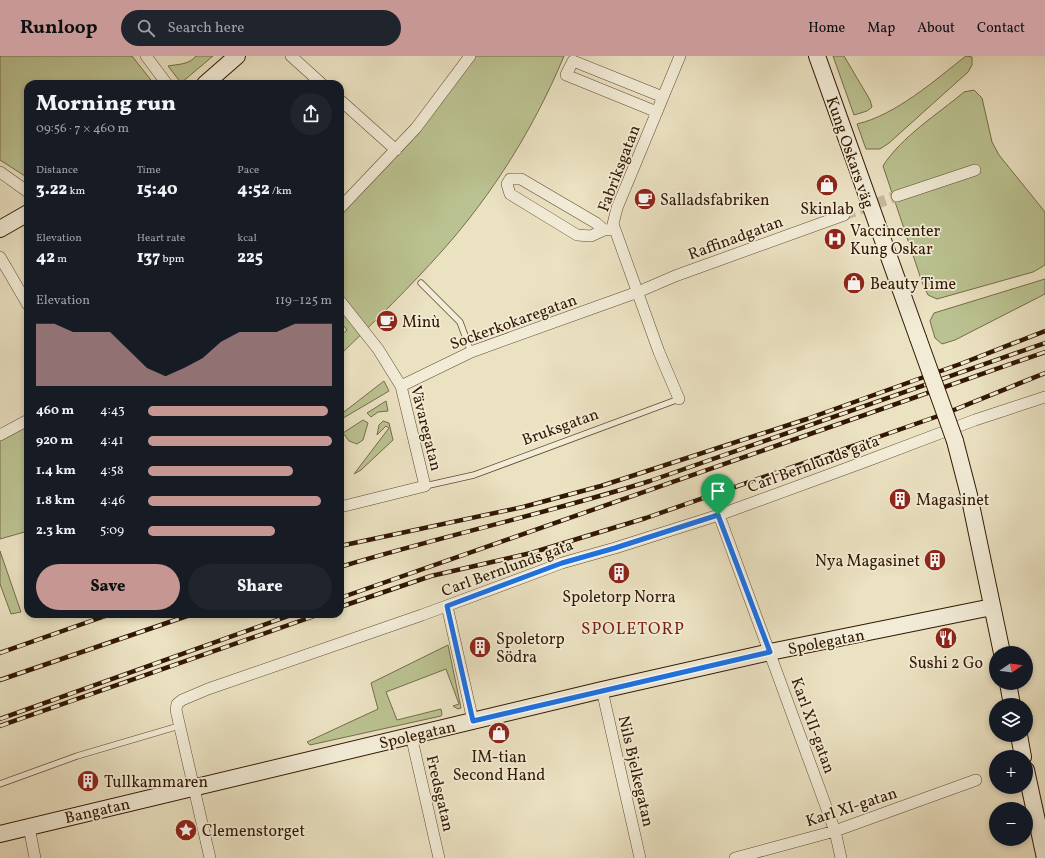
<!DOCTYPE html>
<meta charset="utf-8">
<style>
body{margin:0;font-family:Vollkorn,serif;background:#20242c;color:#f1f3f6;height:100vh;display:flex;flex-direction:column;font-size:15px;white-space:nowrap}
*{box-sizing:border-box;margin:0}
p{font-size:13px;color:#9ea1a6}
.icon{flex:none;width:22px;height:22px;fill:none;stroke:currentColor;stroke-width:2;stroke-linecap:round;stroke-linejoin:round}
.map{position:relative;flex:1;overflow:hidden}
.drawer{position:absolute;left:24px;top:24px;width:320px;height:538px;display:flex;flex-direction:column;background:#171b24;border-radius:12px;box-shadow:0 2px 6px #0003}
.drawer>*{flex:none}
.needle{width:26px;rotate:77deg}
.fabs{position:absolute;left:989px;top:590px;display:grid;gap:8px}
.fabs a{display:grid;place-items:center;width:44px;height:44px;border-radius:50%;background:#171b24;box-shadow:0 2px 6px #0003;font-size:20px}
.pin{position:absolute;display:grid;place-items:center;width:34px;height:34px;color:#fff;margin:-41px -17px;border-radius:50% 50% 50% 0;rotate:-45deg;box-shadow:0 0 4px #0007}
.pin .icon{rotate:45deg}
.round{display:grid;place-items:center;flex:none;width:42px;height:42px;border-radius:21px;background:#20242c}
.summary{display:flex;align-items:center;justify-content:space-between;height:68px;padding:0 12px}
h1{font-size:22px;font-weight:800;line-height:30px}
.metrics{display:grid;grid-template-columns:repeat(3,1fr);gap:6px;height:68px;padding:4px 12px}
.metrics div{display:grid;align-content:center}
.metrics b{font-size:17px;font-weight:800}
.metrics small{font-size:11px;font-weight:400}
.metrics p{font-size:11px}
.chart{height:112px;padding:8px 12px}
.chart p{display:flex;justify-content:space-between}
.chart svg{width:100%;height:72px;margin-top:4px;fill:#c59692;opacity:.7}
.action{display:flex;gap:8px;margin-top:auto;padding:8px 12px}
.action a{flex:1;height:46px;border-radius:24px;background:#c59692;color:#111;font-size:16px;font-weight:800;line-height:46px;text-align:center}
.action a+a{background:#20242c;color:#f1f3f6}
ul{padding:0 12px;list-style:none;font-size:13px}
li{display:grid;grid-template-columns:64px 48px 1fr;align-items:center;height:30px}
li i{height:10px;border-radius:5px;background:#c59692}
header{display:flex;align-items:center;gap:24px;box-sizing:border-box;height:56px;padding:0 20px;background:#c59692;color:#111}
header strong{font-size:19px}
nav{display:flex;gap:22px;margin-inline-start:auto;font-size:14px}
.search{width:280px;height:36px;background:#20242c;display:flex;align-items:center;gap:10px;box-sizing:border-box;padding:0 14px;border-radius:22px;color:#9ea1a6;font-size:15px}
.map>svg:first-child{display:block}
</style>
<header>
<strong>Runloop</strong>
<div class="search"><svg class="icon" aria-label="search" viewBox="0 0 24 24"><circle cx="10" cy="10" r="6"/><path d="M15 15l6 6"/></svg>Search here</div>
<nav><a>Home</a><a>Map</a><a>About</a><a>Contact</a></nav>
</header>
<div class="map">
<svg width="1045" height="802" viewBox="0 0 1045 802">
<rect width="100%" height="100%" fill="#ebe2c2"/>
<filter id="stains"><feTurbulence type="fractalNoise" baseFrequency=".005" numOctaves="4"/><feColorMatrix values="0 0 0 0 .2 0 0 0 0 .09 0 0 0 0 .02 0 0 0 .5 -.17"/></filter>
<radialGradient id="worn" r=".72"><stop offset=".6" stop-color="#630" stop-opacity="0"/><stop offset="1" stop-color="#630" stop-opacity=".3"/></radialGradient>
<path fill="#bbc291" stroke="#766c4a" d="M 0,0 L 132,0 L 154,28 L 28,28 L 28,122 L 0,104 Z
M 196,0 L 213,0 L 181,27 L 168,10 C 178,8 189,9 196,0 Z
M 470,0 L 564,0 C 535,70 493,138 442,195 C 410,231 375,265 340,299 L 340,280 L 347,274 L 340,265 L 340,152 L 360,133 Z
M 833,0 L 844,0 L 870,44 L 872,51 L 867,55 L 854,59 Z
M 966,0 L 972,1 L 972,9 L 968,16 L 889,87 L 880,93 L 866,93 L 857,68 C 896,59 935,24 966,0 Z
M 974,34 L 982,42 L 992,86 L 999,99 L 1045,156 L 1045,209 L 1033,216 L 937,243 L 928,239 L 922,226 L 883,110 C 901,81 938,58 964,36 Z
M 1045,223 L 1045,238 L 955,284 L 942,288 L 935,282 L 930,265 L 934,257 Z
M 384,325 L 389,335 L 340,364 L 340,359 Z
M 386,345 L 388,355 L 378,356 L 371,361 L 367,357 Z
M 28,364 L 28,475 L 0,483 L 0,379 Z
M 363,364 L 368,367 L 363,384 L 357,388 L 349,385 L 343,377 Z
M 383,365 L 389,367 L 393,384 L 361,414 L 354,418 L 389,372 L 386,370 L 377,379 L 379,369 Z
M 0,495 L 21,556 L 11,558 L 0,528 Z
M 448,589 L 461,652 L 458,653 L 453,650 L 459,648 L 446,613 L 386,636 L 397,664 L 441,653 L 442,658 L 441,660 L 310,689 L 307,686 L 378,653 L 371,627 Z"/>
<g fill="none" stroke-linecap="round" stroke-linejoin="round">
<path stroke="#c6b99c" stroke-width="11" stroke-dasharray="11 5.5" stroke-linecap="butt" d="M 844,159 L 897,140"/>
<g stroke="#604a32" stroke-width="7">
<path id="lane" d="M 421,227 L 460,266 L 471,296
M 425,430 L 474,419 L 679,343
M 0,728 L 77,700 L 179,670"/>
</g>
<g stroke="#604a32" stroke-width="12">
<path id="street" d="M 146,0 L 167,28
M 291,0 L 322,28
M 340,44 L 396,94
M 657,56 L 566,19 L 573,5 L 663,41
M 0,116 L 28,136
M 897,140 L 975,114
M 340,152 L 416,72 L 470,0
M 604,174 L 591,180 L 577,179 L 510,138 L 507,128 L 510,123 L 521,123 L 596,167 L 604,174 L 613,173
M 0,201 L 28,249
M 340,245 L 378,293 L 401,330 L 425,430 L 340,451
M 401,330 L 471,296 L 638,236 L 675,220 L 844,159
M 679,343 L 659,296 L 613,168 L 617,152 L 680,0
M 0,379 L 28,364
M 719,459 L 835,775 L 841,802
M 447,550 L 473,665
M 602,634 L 640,802
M 411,679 L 439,802
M 29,771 L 35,802
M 210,802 L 176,654 L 177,648 L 182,644 L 208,633 L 422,559 L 562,507 L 615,492 L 719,459 L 864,406 L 975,364 L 1045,341
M 735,802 L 835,775 L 976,724"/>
</g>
<g stroke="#321702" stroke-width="18">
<path id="secondary" d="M 817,0 L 918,282
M 205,28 L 237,0
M 0,173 L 28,157
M 955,385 L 969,439 L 1002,597
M 1008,627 L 1012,649
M 1019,679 L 1023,701
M 1026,714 L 1045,802
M 0,778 L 602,634 L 770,596 L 992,551"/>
</g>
<use href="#lane" stroke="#f2ecd7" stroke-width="5.5"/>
<use href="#street" stroke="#f2ecd7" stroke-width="11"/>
<use href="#secondary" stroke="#f2ecd7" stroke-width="16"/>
<g stroke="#321702" stroke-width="4.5">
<path id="rail" d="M 340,490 L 523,451 L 601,430 L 807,363 L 963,307 L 1045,275
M 340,511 C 443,480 548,457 650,425 L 1045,287
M 340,542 L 1045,296
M 340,551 L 431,520 L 531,497 L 646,462 L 944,358 L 1045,317
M 0,597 L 111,558
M 0,624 L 193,558
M 0,663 L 294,558
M 0,670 L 320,558"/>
</g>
<use href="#rail" stroke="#f2ecd7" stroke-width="3" stroke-dasharray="9" stroke-linecap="butt"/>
<g stroke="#321702" stroke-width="18" stroke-linecap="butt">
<path id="secondary-bridge" d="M 918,282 L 955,385"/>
</g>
<use href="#secondary-bridge" stroke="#f2ecd7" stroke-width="16"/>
</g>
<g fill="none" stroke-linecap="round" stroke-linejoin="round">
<g stroke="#fff" stroke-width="8">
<path id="route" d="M 718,459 L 770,596 L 473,665 L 447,550 L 562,507 L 615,492 Z"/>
</g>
<use href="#route" stroke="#1a73e8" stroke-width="5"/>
</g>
<defs>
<g id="shop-disc" transform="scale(1.15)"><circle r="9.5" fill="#8f2418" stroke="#f2ecd7"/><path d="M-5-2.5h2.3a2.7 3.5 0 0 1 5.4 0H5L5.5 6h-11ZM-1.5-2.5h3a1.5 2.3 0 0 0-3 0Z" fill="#fff"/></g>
<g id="cafe-disc" transform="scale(1.15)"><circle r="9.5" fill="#8f2418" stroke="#f2ecd7"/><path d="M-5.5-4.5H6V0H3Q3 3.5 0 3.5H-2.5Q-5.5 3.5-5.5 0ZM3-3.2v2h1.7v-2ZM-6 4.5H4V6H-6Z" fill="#fff"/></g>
<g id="hospital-disc" transform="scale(1.15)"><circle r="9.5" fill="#8f2418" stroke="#f2ecd7"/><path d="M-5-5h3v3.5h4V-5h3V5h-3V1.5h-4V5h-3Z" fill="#fff"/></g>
<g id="building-disc" transform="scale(1.15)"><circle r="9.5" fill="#8f2418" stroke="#f2ecd7"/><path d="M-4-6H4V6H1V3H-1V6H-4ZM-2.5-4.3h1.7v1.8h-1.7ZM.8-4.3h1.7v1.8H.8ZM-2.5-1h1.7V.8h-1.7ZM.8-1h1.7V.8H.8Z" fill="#fff"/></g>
<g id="restaurant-disc" transform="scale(1.15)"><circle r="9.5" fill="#8f2418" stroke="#f2ecd7"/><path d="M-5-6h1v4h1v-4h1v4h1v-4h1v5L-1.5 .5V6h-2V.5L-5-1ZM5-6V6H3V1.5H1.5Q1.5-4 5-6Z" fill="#fff"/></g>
<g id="sight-disc" transform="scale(1.15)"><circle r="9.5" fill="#8f2418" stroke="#f2ecd7"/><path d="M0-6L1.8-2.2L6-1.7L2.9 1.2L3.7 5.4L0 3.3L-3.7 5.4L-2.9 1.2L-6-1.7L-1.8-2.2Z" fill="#fff"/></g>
</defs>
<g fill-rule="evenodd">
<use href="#shop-disc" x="827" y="129"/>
<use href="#cafe-disc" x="645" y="143"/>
<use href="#hospital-disc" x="835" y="183"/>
<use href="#shop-disc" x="854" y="227"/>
<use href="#cafe-disc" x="387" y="265"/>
<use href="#building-disc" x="900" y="443"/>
<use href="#building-disc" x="935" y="504"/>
<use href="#building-disc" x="619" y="517"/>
<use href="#restaurant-disc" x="946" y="582"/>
<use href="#building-disc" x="480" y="591"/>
<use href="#shop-disc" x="499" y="677"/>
<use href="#building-disc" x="88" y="725"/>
<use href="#sight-disc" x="186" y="774"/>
</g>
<g text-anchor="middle" stroke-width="3.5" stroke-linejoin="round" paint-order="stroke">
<g font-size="16" fill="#321702" stroke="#f2ecd7">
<text transform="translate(851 96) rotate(71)" y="6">Kung Oskars väg</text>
<text transform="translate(618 112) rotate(-69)" y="6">Fabriksgatan</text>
<text transform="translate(735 181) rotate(-20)" y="6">Raffinadgatan</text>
<text transform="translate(513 265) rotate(-20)" y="6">Sockerkokaregatan</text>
<text transform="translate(560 370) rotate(-20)" y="6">Bruksgatan</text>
<text transform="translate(427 372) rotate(76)" y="6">Vävaregatan</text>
<text transform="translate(813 407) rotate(-20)" y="6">Carl Bernlunds gata</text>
<text transform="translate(507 511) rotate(-20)" y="6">Carl Bernlunds gata</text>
<text transform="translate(826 585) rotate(-11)" y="6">Spolegatan</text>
<text transform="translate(814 669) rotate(70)" y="6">Karl XII-gatan</text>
<text transform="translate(417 678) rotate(-13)" y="6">Spolegatan</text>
<text transform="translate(637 715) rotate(77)" y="6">Nils Bjelkegatan</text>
<text transform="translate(441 737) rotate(77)" y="6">Fredsgatan</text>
<text transform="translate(851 750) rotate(-18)" y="6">Karl XI-gatan</text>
<text transform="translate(97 754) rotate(-13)" y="6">Bangatan</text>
</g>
<g font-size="16" fill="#321702" stroke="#f2ecd7" text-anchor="start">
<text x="660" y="149">Salladsfabriken</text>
<text x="827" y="158" text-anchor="middle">Skinlab</text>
<text x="850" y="180">Vaccincenter<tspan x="850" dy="18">Kung Oskar</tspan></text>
<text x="870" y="233">Beauty Time</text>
<text x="402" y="271">Minù</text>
<text x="916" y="449">Magasinet</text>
<text x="920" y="510" text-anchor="end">Nya Magasinet</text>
<text x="619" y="546" text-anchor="middle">Spoletorp Norra</text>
<text x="496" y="588">Spoletorp<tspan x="496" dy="18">Södra</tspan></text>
<text x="946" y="612" text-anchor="middle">Sushi 2 Go</text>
<text x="499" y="706" text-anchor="middle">IM-tian<tspan x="499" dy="18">Second Hand</tspan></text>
<text x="104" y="731">Tullkammaren</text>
<text x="202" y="780">Clemenstorget</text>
</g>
<g font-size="17" letter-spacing="1" fill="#7a1f14" stroke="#f2ecd7">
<text x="633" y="578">SPOLETORP</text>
</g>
</g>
<rect width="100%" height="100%" filter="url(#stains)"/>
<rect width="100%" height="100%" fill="url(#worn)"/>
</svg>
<div class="fabs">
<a><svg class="needle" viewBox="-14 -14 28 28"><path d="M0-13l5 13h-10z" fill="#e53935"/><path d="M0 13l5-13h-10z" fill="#9ea1a6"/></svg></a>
<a><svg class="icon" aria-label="layers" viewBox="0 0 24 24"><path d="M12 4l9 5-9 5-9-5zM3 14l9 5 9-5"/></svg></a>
<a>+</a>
<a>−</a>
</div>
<div class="pin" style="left:718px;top:459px;background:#1e9e55"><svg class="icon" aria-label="arrive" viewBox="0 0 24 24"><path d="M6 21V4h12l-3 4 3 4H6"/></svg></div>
<section class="drawer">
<div class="summary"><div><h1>Morning run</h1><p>09:56 · 7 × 460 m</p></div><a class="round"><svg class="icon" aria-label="share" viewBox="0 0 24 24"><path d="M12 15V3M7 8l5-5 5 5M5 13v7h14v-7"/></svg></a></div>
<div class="metrics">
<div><p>Distance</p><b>3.22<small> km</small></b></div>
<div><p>Time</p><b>15:40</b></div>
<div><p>Pace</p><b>4:52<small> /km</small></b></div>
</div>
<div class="metrics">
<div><p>Elevation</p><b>42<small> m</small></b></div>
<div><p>Heart rate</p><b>137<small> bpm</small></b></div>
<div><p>kcal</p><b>225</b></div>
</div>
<div class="chart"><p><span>Elevation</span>119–125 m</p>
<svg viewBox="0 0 160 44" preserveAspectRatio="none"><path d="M0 44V6L10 6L20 11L30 11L40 11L50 22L60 33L70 38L80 33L90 27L100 17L110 11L120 11L130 11L140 6L150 6L160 6V44z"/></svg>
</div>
<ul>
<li><b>460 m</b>4:43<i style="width:98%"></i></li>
<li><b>920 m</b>4:41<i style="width:100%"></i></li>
<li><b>1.4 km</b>4:58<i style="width:79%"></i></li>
<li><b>1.8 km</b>4:46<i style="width:94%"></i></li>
<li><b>2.3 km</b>5:09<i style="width:69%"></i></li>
</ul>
<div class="action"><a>Save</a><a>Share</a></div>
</section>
</div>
